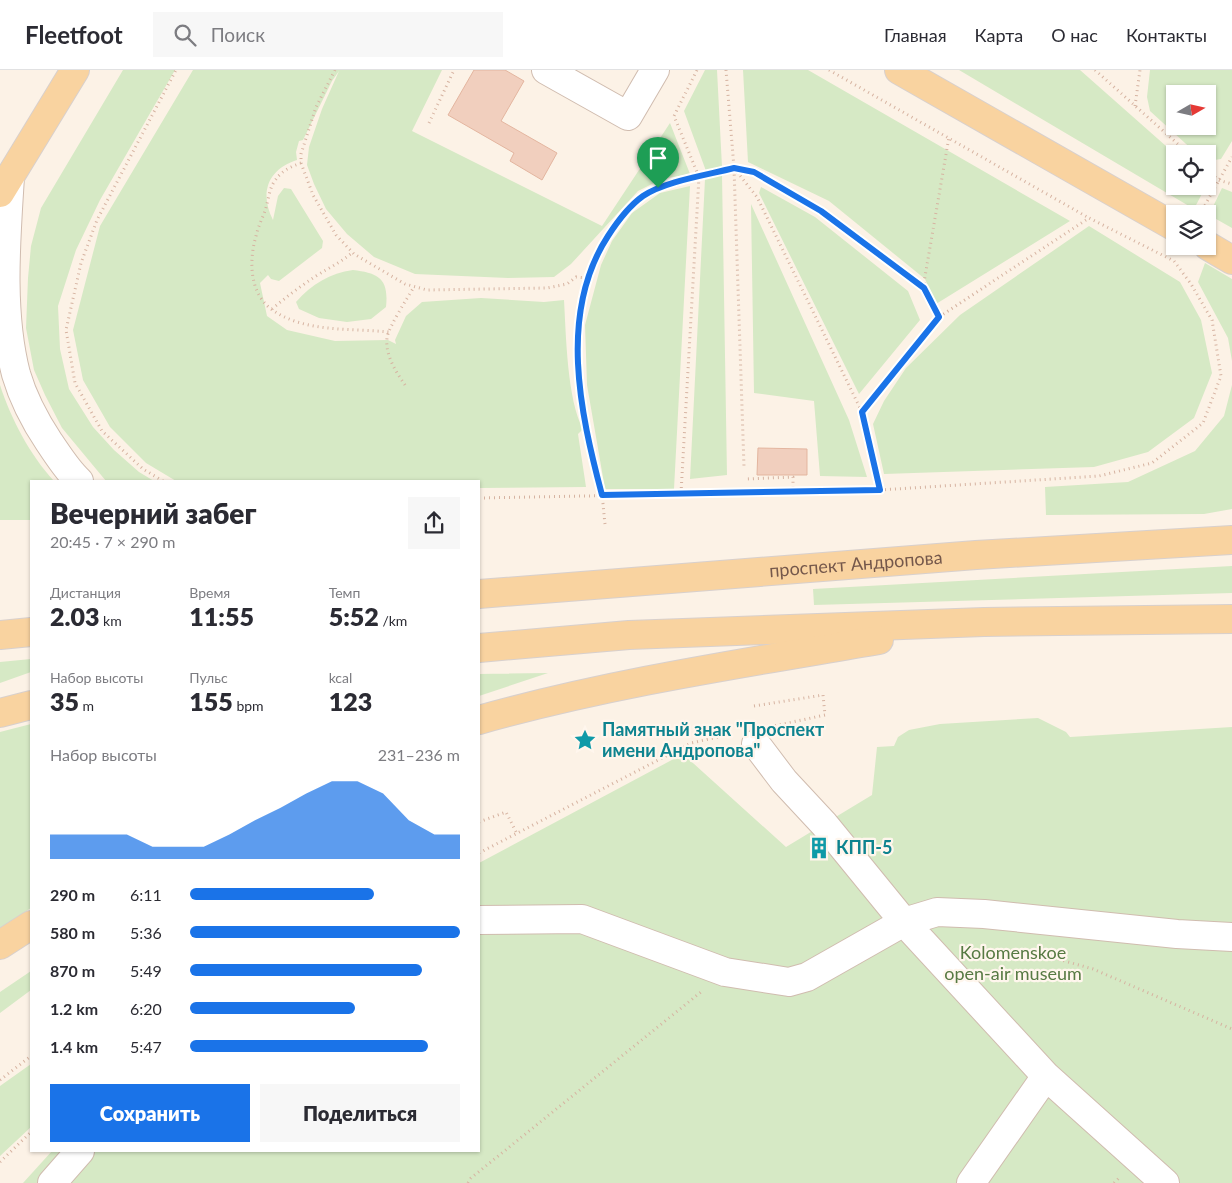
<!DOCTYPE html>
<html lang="ru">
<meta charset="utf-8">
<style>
body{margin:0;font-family:Lato,sans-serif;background:#f7f7f7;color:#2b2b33;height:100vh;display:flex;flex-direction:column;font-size:19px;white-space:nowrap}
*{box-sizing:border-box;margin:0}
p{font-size:16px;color:#7c7c81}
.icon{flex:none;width:28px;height:28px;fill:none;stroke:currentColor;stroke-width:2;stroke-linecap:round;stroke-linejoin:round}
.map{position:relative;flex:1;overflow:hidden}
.drawer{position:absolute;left:30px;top:410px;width:450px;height:672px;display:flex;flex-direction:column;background:#fff;border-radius:0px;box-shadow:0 1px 4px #0004}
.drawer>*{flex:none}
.needle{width:32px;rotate:81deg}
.buttons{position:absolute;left:1166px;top:15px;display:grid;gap:10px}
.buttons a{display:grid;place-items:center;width:50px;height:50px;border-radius:0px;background:#fff;box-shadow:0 1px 4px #0004;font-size:25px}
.pin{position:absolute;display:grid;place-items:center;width:42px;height:42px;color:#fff;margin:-51px -21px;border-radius:50% 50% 50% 0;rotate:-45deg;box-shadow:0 0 5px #0007}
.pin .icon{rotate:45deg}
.round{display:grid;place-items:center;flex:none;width:52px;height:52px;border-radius:0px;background:#f7f7f7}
.head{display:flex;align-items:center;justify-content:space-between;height:85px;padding:0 20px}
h1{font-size:28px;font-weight:800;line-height:38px}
.stats{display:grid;grid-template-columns:repeat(3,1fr);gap:8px;height:85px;padding:5px 20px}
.stats div{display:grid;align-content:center}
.stats b{font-size:25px;font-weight:800}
.stats small{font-size:14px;font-weight:400}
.stats p{font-size:14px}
.chart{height:140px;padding:10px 20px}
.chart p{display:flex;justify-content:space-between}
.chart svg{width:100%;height:90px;margin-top:5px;fill:#1a73e8;opacity:.7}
.action{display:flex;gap:10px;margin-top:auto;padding:10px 20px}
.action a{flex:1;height:58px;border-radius:0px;background:#1a73e8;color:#fff;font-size:20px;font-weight:800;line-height:58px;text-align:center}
.action a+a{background:#f7f7f7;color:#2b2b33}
ul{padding:0 20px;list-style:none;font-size:16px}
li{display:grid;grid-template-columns:80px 60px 1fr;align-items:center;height:38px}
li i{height:12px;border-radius:6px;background:#1a73e8}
header{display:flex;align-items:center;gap:30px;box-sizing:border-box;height:70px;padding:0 25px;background:#fff;border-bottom:1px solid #e1e1e2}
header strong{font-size:24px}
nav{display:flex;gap:28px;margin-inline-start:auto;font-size:18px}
.search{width:350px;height:45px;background:#f7f7f7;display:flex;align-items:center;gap:12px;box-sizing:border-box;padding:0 18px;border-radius:0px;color:#7c7c81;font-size:19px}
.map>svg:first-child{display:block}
</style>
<header>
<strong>Fleetfoot</strong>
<div class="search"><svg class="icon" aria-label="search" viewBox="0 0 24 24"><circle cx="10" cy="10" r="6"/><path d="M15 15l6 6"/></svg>Поиск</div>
<nav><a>Главная</a><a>Карта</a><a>О нас</a><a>Контакты</a></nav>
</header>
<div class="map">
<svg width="1232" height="1113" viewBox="0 0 1232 1113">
<rect width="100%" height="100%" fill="#fcf2e6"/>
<path fill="#d6e9c5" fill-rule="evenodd" d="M 123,0 L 175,0 L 100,130 L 76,180 L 58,236 L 60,279 L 69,319 L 93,357 L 114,380 L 139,402 L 154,411 L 106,411 L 62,358 L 45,325 L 34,300 L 26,258 L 28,208 L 31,176 L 41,138 Z
M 193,0 L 442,0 L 412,61 L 602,156 L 670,53 L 690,104 L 662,109 L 638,121 L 571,194 L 554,207 L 508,208 L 415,204 L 374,187 L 347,164 L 326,139 L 314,114 L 307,95 L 309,77 L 322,39 L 339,1 L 332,11 L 303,70 L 299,71 L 296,82 L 297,90 C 268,99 259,123 273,150 L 278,126 L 284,118 L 291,119 L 323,171 L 322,178 L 279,211 L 271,209 L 268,205 L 260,213 L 267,246 L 287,260 L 335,271 L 388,270 L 396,274 L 395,270 L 406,246 L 422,232 L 481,228 L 544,232 L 564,230 C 566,264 567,330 583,359 L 578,364 L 586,417 L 479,418 L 479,411 L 176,411 L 146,393 L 110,357 L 83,310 L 73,260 L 100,156 Z
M 705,0 L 717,0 L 722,97 L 706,101 L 684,41 Z
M 743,0 L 808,0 L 1070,151 L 936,234 L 925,209 L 829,131 L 748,92 Z
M 959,0 L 1080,0 L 1175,84 L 1175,116 L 1206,116 L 1194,139 Z
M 1150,0 L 1232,0 L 1232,71 L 1221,89 L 1208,91 L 1208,84 L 1197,84 L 1150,41 L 1147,27 ZM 1175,24 L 1208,24 L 1208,56 L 1175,56 Z
M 722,105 L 727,405 L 690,409 L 705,109 Z
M 690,116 L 674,419 L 605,419 L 587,315 L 585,255 L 601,195 L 612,171 L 632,143 L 660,123 Z
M 761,117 L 815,147 L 908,221 L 920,250 L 859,324 L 759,123 Z
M 1222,118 L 1232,122 L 1232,158 L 1209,145 Z
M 751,134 L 849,350 L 867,407 L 820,406 L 814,331 L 754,323 Z
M 1089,156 L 1180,212 L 1201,250 L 1212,303 L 1194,348 L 1148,382 L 1094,397 L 884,404 L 873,354 L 884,331 L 906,298 L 960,245 Z
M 1205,193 L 1232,209 L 1232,291 L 1228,268 L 1198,212 Z
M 353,200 C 379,203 389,209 386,237 L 371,249 L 347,252 L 319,248 L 299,239 L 296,232 C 312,214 330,203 353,200 Z
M 0,315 C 11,349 30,385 54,411 L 31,411 L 31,450 L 0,450 Z
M 1232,315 L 1232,439 L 1204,444 L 1046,445 L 1045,417 L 1128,412 L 1195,381 L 1224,346 Z
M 1232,496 L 1232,523 L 814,535 L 813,519 Z
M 31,589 L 31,602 L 0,613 L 0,592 Z
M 548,603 L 479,626 L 479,604 Z
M 1038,648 L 1066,662 L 1070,667 L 1232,657 L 1232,1113 L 23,1113 L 52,1081 L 479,1081 L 479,793 L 683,684 L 786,777 L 872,725 L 877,677 L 894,676 L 898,667 L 909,660 L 940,654 Z
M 31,654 L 31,838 L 0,858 L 0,662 Z
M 31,901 L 31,920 L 0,943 L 0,922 Z
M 31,994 L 31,1057 L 0,1086 L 0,1016 Z"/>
<path fill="#f1cfbe" stroke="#e3b59f" d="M 474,0 L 505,0 L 524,11 L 501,51 L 557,83 L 542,110 L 510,91 L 514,83 L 448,45 Z
M 758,378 L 807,379 L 807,405 L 757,405 Z"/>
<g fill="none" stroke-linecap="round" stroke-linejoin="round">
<g stroke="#d0bcaf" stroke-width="30">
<path id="minor" d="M 546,0 L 628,46 L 655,0
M 10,107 C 6,170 0,242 16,304 C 23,328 35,351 49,372 C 58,385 67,400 79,411
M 756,674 L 784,711 L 824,754 L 904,852 L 1046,1006 L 1165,1113
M 479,850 L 582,849 L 725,902 L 789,912 L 807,907 L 904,852 L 937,842 L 984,844 L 1177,864 L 1232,867
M 52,1113 L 80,1081
M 971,1113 L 1046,1006"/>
</g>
<g stroke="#d8d0cd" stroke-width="30">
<g id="major">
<path d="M 899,0 L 1175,157"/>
<path d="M 0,123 L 75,0"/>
<path d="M 1208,176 L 1232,190"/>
<path id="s1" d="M 479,524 L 976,485 L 1232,470"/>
<path d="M 0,565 L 31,562"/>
<path d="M 479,578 L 629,565 L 984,552 L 1232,549"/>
<path d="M 0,643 L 31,635"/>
<path d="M 479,650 C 610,613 745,593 879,570"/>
<path d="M 0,875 L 31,855"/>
</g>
</g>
<path stroke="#d6b3a1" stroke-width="3" stroke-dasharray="1 4" stroke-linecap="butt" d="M 335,0 L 316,37 L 301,84 L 301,93 L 313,125 L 336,165 L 354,184 L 405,214 L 427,220 L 547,218 L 567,214 L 576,207 L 587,208
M 726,0 L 734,98 L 744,397
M 829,0 L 1089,148
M 1095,0 L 1189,84
M 1135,36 L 1140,0
M 429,53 L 454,0
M 301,93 C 290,97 281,101 274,112 C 269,120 268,132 265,141 C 262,149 258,157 256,166 C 249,190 249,222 271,239 C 304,263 350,258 389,262
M 734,98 L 757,127 L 862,342
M 1208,100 L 1218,110 L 1232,114
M 1200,144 L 1232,87
M 923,218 L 949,67
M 272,239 C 286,227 301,216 316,206 C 330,197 340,193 353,182
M 405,315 C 396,302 385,285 387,268 C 388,258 408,227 414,217
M 163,411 L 143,399 L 102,361 L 75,313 L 66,260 L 81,193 L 97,150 L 176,0
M 880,420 L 1099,406 L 1152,393 L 1203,353 L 1221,306 L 1212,250 L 1191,214 L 1174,191 L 1089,148 L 939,247
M 681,423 L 699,107 L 734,98 L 754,102 L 821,141 L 923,218 L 939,247 L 862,342 L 880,420 L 793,422 L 793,407 L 745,409
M 479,428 L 793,422
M 605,454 C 604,444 603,434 602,424 C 599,412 595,400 592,387 C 577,311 564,233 609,164 C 621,146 639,126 659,118 C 671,112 686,110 699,107 L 674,46 L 697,0
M 754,636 L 823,625 L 825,645 L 774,656
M 479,752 L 506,742 L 517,764
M 479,783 L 691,673 L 732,664
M 970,884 L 1026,880 L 1093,899 L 1232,959
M 0,1010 L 31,986
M 0,1092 L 31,1062
M 468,1113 L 471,1108 L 701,922
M 1114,1113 L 1119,1108"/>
<use href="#minor" stroke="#fff" stroke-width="28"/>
<use href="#major" stroke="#f9d3a0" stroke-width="28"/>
</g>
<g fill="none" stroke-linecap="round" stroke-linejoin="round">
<g stroke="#fff" stroke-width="10">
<path id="route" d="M 734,98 L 754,102 L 821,141 L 924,218 L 939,247 L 862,342 L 880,420 L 602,425 C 580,342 558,243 608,166 C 617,152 629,136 643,126 C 665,111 707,105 734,98 Z"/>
</g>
<use href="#route" stroke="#1a73e8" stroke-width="6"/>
</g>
<defs>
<g id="sight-bare" transform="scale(1.725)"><path d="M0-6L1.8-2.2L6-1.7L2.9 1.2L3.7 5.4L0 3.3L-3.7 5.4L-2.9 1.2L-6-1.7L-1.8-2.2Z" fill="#0f9aa8" stroke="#fff6ed" stroke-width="2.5" paint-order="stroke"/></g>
<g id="building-bare" transform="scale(1.725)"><path d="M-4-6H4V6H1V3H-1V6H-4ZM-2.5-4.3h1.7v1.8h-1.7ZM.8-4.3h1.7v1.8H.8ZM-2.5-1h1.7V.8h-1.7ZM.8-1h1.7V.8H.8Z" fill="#0f9aa8" stroke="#fff6ed" stroke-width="2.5" paint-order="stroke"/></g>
</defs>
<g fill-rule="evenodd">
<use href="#sight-bare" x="585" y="670"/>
<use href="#building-bare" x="819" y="778"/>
</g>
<g text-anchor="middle" stroke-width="4.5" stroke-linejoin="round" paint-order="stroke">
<g font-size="18" fill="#75584b" stroke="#fff6ed">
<text dy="6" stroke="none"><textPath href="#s1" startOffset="378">проспект Андропова</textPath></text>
</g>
<g font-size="18" font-weight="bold" fill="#0d838f" stroke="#fff6ed" text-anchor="start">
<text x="602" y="666">Памятный знак "Проспект<tspan x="602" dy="21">имени Андропова"</tspan></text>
<text x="836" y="784">КПП-5</text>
</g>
<g font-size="18" fill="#577a43" stroke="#fff6ed">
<text x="1013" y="889">Kolomenskoe<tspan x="1013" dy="21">open-air museum</tspan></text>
</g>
</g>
</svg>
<div class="buttons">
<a><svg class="needle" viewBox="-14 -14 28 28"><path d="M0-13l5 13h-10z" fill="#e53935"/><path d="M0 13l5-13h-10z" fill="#7c7c81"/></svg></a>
<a><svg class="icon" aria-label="locate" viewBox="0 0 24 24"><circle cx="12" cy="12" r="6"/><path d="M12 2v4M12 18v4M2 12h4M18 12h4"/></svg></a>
<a><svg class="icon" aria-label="layers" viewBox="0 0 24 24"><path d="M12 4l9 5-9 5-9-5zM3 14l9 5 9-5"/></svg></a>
</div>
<div class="pin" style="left:658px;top:118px;background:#1e9e55"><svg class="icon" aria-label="arrive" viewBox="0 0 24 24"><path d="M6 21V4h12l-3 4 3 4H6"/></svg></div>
<section class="drawer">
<div class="head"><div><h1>Вечерний забег</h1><p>20:45 · 7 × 290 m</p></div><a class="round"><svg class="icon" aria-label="share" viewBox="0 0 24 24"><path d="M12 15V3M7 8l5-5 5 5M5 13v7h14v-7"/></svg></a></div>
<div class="stats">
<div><p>Дистанция</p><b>2.03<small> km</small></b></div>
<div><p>Время</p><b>11:55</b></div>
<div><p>Темп</p><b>5:52<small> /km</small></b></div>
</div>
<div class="stats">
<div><p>Набор высоты</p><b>35<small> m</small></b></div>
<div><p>Пульс</p><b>155<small> bpm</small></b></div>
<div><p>kcal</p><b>123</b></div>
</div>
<div class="chart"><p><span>Набор высоты</span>231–236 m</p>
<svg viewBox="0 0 160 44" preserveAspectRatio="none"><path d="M0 44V32L10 32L20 32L30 32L40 38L50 38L60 38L70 32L80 25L90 19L100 12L110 6L120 6L130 12L140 25L150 32L160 32V44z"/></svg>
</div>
<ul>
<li><b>290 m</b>6:11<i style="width:68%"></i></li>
<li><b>580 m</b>5:36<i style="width:100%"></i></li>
<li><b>870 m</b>5:49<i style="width:86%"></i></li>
<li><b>1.2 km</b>6:20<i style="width:61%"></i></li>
<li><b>1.4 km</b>5:47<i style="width:88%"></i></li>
</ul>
<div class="action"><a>Сохранить</a><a>Поделиться</a></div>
</section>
</div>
